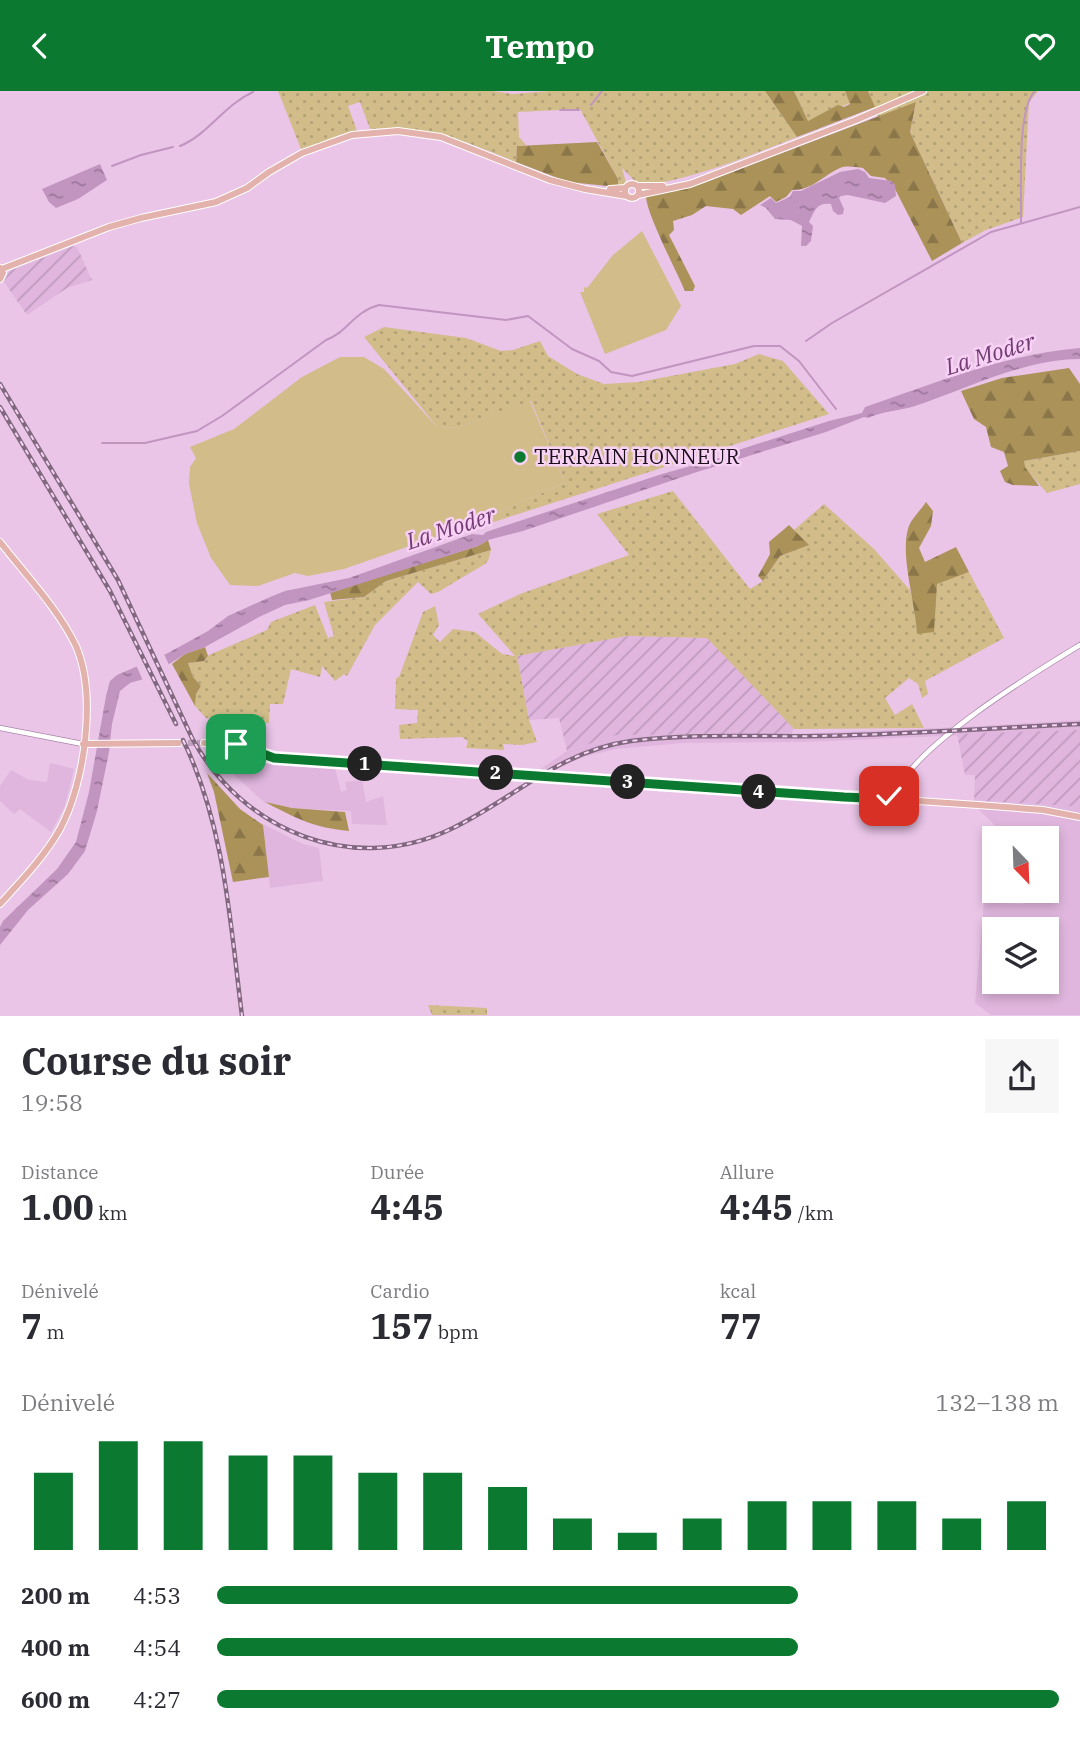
<!DOCTYPE html>
<html lang="fr">
<meta charset="utf-8">
<style>
body{margin:0;font-family:"IBM Plex Serif",serif;background:#f7f7f7;color:#2b2b33;height:100vh;display:flex;flex-direction:column;font-size:26px;white-space:nowrap}
*{box-sizing:border-box;margin:0}
p{font-size:23px;color:#7c7c81}
.icon{flex:none;width:38px;height:38px;fill:none;stroke:currentColor;stroke-width:2;stroke-linecap:round;stroke-linejoin:round}
.map{position:relative;height:925px;overflow:hidden}
.panel{display:flex;flex-direction:column;background:#fff;flex:1}
.panel>*{flex:none}
.needle{width:46px;rotate:157deg}
.tools{position:absolute;left:982px;top:735px;display:grid;gap:14px}
.tools a{display:grid;place-items:center;width:77px;height:77px;border-radius:0px;background:#fff;box-shadow:0 4px 10px #0003;font-size:35px}
.pin{position:absolute;display:grid;place-items:center;width:60px;height:60px;color:#fff;margin:-30px;border-radius:14px;box-shadow:0 4px 10px #0006}
.km{position:absolute;width:35px;height:35px;margin:-18px;border-radius:50%;background:#222;color:#fff;font-size:19px;line-height:35px;text-align:center}
.round{display:grid;place-items:center;flex:none;width:74px;height:74px;border-radius:0px;background:#f7f7f7}
.headline{display:flex;align-items:center;justify-content:space-between;height:119px;padding:0 21px}
h1{font-size:38px;font-weight:700;line-height:52px}
.metrics{display:grid;grid-template-columns:repeat(3,1fr);gap:10px;height:119px;padding:7px 21px}
.metrics div{display:grid;align-content:center}
.metrics b{font-size:35px;font-weight:700}
.metrics small{font-size:19px;font-weight:400}
.metrics p{font-size:19px}
.chart{height:196px;padding:14px 21px}
.chart p{display:flex;justify-content:space-between}
.chart svg{width:100%;height:126px;margin-top:7px;stroke:#0b7a30;stroke-width:6}
ul{padding:0 21px;list-style:none;font-size:23px}
li{display:grid;grid-template-columns:112px 84px 1fr;align-items:center;height:52px}
li i{height:18px;border-radius:9px;background:#0b7a30}
header{display:flex;justify-content:space-between;align-items:center;height:91px;padding:0 21px;background:#0b7a30;color:#fff;font-size:32px;font-weight:700}
.map>svg:first-child{display:block}
</style>
<header><svg class="icon" aria-label="back" viewBox="0 0 24 24"><path d="M15 5l-7 7 7 7"/></svg>Tempo<svg class="icon" aria-label="heart" viewBox="0 0 24 24"><path d="M12 20l-8-8c-3-5 5-10 8-4 3-6 11-1 8 4z"/></svg></header>
<div class="map">
<svg width="1080" height="925" viewBox="0 0 1080 925">
<defs>
<pattern id="industrial-furrows" width="10" height="10" patternUnits="userSpaceOnUse" patternTransform="scale(1.75)"><rect width="10" height="10" fill="#e0b6de"/><path d="M-1 1l2-2M0 10L10 0M9 11l2-2" fill="none" stroke="#c09bbe"/></pattern>
<pattern id="grass-dots" width="8" height="8" patternUnits="userSpaceOnUse" patternTransform="scale(1.75)"><rect width="8" height="8" fill="#d1bc8a"/><path d="M2 2h.1M6 6h.1" fill="none" stroke="#b3a177" stroke-width="1.8" stroke-linecap="round"/></pattern>
<pattern id="forest-firs" width="22" height="20" patternUnits="userSpaceOnUse" patternTransform="scale(1.75)"><rect width="22" height="20" fill="#aa9259"/><path d="M5 1l3.5 6h-7zM16 11l3.5 6h-7z" fill="#8a7649"/></pattern>
<pattern id="water-ripples" width="26" height="14" patternUnits="userSpaceOnUse" patternTransform="scale(1.75)"><rect width="26" height="14" fill="#c294c0"/><path d="M2 4q2-2 4 0t4 0M15 11q2-2 4 0t4 0" fill="none" stroke="#9d779b"/></pattern>
</defs>
<rect width="100%" height="100%" fill="#eac5e8"/>
<path fill="#e0b6de" fill-rule="evenodd" d="M 1080,629 L 1080,639 L 806,651 L 683,652 L 616,658 L 583,666 L 550,681 L 536,681 L 567,660 L 617,644 L 791,643 L 962,636 Z
M 234,671 L 335,677 L 341,701 L 347,699 L 345,691 L 362,689 L 366,711 L 383,705 L 387,734 L 352,733 L 351,720 L 292,717 L 264,711 L 232,682 L 227,676 Z
M 50,672 L 74,678 L 65,715 L 51,741 L 20,718 L 14,723 L 0,710 L 0,695 L 11,679 L 29,689 L 47,691 Z
M 974,709 L 1080,716 L 1080,924 L 991,924 L 975,912 L 984,811 L 1024,813 L 1026,800 L 1046,800 L 1046,747 L 1008,747 L 974,714 ZM 994,838 L 1046,838 L 1046,891 L 994,891 Z
M 263,733 L 303,753 L 319,757 L 323,790 L 270,797 Z"/>
<path fill="url(#industrial-furrows)" d="M 73,155 L 77,156 L 92,189 L 67,197 L 27,224 L 4,191 L 9,180 Z
M 627,545 L 708,547 L 794,638 L 791,643 L 617,644 L 567,660 L 559,627 L 529,629 L 517,565 Z
M 1080,639 L 1080,716 L 974,709 L 975,684 L 965,684 L 957,643 Z"/>
<path fill="url(#grass-dots)" d="M 278,0 L 492,0 L 513,3 L 550,0 L 765,0 L 797,46 C 746,66 696,88 640,95 L 622,77 L 626,92 L 618,96 L 618,88 L 580,18 L 518,21 L 519,46 L 526,54 L 517,55 L 516,71 C 467,51 427,33 370,38 L 360,11 L 348,15 L 357,40 L 339,44 L 297,62 L 301,58 Z
M 794,0 L 845,0 L 850,12 L 808,30 Z
M 868,0 L 1038,0 L 1029,11 L 1023,126 L 986,139 L 962,152 L 910,41 L 916,12 L 878,26 Z
M 384,236 L 466,247 L 501,260 L 513,259 L 540,250 L 548,265 L 577,283 L 604,293 L 639,291 L 735,273 L 759,263 L 783,270 L 829,323 L 478,436 L 464,436 L 565,392 L 531,310 L 460,336 L 438,337 L 364,246 Z
M 1080,360 L 1080,393 L 1047,402 L 1024,376 L 1024,370 Z
M 673,400 L 750,498 L 763,490 L 780,465 L 808,454 L 794,439 L 824,413 L 874,458 L 910,499 L 917,526 L 918,543 L 936,493 L 969,481 L 1004,547 L 925,590 L 928,603 L 922,607 L 918,593 L 909,587 L 885,607 L 895,624 L 912,613 L 924,637 L 794,638 L 707,547 L 627,545 L 517,565 L 529,629 L 537,651 L 522,654 L 503,653 L 504,659 L 466,657 L 468,650 L 462,646 L 400,648 L 399,634 L 417,632 L 418,619 L 395,618 L 396,587 L 399,586 L 423,521 L 435,515 L 439,534 L 433,544 L 440,551 L 453,538 L 475,541 L 502,563 L 515,565 L 478,523 L 520,503 L 629,464 L 597,423 Z
M 491,459 L 488,470 L 485,473 L 438,501 L 431,503 L 418,491 L 375,534 L 347,585 L 344,583 L 335,590 L 322,575 L 320,586 L 291,578 L 283,613 L 270,613 L 269,632 L 206,627 L 195,615 L 196,603 L 201,595 L 193,586 L 188,572 L 204,570 L 209,564 L 267,539 L 271,531 L 315,514 L 328,547 L 334,545 L 324,511 L 364,506 L 386,490 Z
M 428,914 L 487,917 L 487,924 L 432,924 Z"/>
<path fill="url(#forest-firs)" d="M 765,0 L 794,0 L 808,30 L 838,14 L 844,16 L 850,13 L 845,0 L 868,0 L 875,16 L 797,46 Z
M 916,11 L 910,41 L 962,152 L 932,170 L 895,98 L 885,87 L 871,85 L 863,77 C 856,76 846,74 840,77 C 822,85 813,99 792,99 L 786,106 L 776,111 L 770,105 L 741,124 L 733,118 L 706,115 L 692,124 L 673,130 L 674,139 L 669,144 L 695,195 L 693,200 L 685,200 C 677,181 646,122 646,105 L 701,93 Z
M 597,51 L 618,88 L 618,96 L 568,91 L 516,71 L 517,55 Z
M 1069,277 L 1080,293 L 1080,360 L 1024,370 L 1025,376 L 1039,395 L 1013,394 L 1005,391 L 1000,380 L 1008,375 L 1004,361 L 991,356 L 986,336 L 974,328 L 961,300 L 1002,287 Z
M 926,411 L 933,420 L 931,435 L 919,457 L 925,471 L 956,456 L 969,481 L 937,493 L 934,541 L 917,543 C 916,514 900,466 908,438 C 910,429 921,419 926,411 Z
M 789,434 L 809,454 L 780,465 L 763,490 L 758,485 L 770,463 L 769,451 Z
M 488,449 L 491,459 L 386,490 L 364,506 L 332,509 L 330,501 L 478,455 Z
M 205,556 L 208,565 L 204,570 L 188,572 L 193,586 L 201,595 L 196,603 L 195,615 L 172,573 L 185,563 Z
M 207,682 L 240,718 L 263,734 L 269,786 L 233,791 L 214,701 Z
M 265,711 L 292,717 L 345,721 L 349,740 C 315,737 295,727 265,711 Z"/>
<path fill="#d1bc8a" d="M 642,140 L 681,215 L 666,239 L 605,263 L 580,201 L 584,201 L 584,196 L 587,197 L 613,164 Z
M 340,266 L 364,266 L 384,278 L 438,337 L 460,336 L 530,310 L 565,392 L 464,436 L 344,478 L 308,485 L 295,482 L 258,495 L 230,494 L 211,467 L 197,432 L 189,393 L 190,376 L 196,367 L 190,356 L 234,338 L 302,286 Z"/>
<path fill="url(#water-ripples)" d="M 100,73 L 107,89 L 78,108 L 56,117 L 49,111 L 42,98 Z
M 858,78 L 865,81 L 869,87 L 892,90 L 895,94 L 896,105 L 885,112 L 848,104 L 841,105 L 839,107 L 844,118 L 843,123 L 838,124 L 833,120 L 831,113 C 817,111 815,119 809,131 L 813,135 L 811,150 L 806,155 L 801,155 L 802,135 L 791,129 L 775,128 L 766,117 L 760,114 L 771,107 L 776,112 L 790,106 L 793,100 L 801,100 L 840,81 Z
M 1080,257 L 1080,268 C 1024,268 967,298 915,315 C 899,320 882,320 868,327 L 864,326 L 826,341 L 697,381 L 523,440 L 488,449 L 478,455 L 309,509 L 285,514 L 259,526 L 205,556 L 185,563 L 147,587 L 130,592 L 120,600 L 112,633 L 109,661 L 97,720 L 85,760 L 68,783 L 28,819 L 0,854 L 0,836 L 3,830 L 57,778 L 76,751 L 89,701 L 106,605 L 110,590 L 117,584 L 168,562 L 208,540 L 228,525 L 270,506 L 285,500 L 349,487 L 472,443 L 483,444 L 486,441 L 662,383 L 726,365 L 729,362 L 829,330 L 862,322 L 865,316 C 935,292 1006,263 1080,257 Z"/>
<path fill="#eac5e8" d="M 163,561 L 171,578 L 144,592 L 136,574 Z"/>
<g fill="none" stroke-linecap="round" stroke-linejoin="round">
<path stroke="#c294c0" stroke-width="2" d="M 591,14 L 602,0
M 560,19 L 579,19
M 180,55 C 209,43 224,14 253,1
M 112,75 L 141,64 L 173,56
M 1021,132 C 1022,103 1016,19 1035,0
M 806,250 L 832,232 L 991,141 L 1080,116
M 102,352 L 145,352 L 197,340 L 222,325 L 326,249 C 348,241 353,221 379,214 L 506,229 L 528,225 L 572,258 L 599,270 L 611,281 L 632,285 L 754,255 L 780,255 L 799,270 L 836,318"/>
<path stroke="#c1a1bf" stroke-width="6" stroke-dasharray="6 3" stroke-linecap="butt" d="M 179,652 L 204,652"/>
<g stroke="#aa87a8" stroke-width="6">
<path id="tertiary" d="M 0,637 L 83,653
M 888,708 L 898,692
M 895,709 C 900,662 1039,579 1080,554"/>
</g>
<g stroke="#fff" stroke-width="8">
<path id="primary" d="M625 100a7 7 0 1 1 14 0a7 7 0 1 1-14 0Z
M 638,95 L 663,95
M 610,98 L 625,97
M 638,104 L 690,93 L 856,29 L 923,0
M 0,177 L 3,182 L 0,188
M 2,178 L 109,136 L 141,127 L 216,111 L 247,97 L 269,81 L 302,62 L 352,44 L 398,40 L 441,46 L 550,89 L 585,98 L 627,105
M 0,451 C 25,483 59,519 76,555 C 97,604 85,692 60,738 C 45,765 21,790 0,813
M 204,652 L 236,653 L 274,667 L 978,714 L 1043,719 L 1080,726
M 83,653 L 179,652"/>
</g>
<use href="#tertiary" stroke="#fff" stroke-width="4.5"/>
<use href="#primary" stroke="#e4b2ac" stroke-width="6"/>
<g stroke="#80687f" stroke-width="4.5">
<path id="rail" d="M 0,293 L 118,489 L 192,647 C 243,741 354,786 453,737 C 515,707 559,660 631,650 C 694,642 759,646 821,645 C 908,643 994,637 1080,633
M 0,316 L 110,500 L 176,633
M 183,649 C 225,735 230,831 242,925"/>
</g>
<use href="#rail" stroke="#f7d2f5" stroke-width="2" stroke-dasharray="5" stroke-linecap="butt"/>
</g>
<g fill="none" stroke-linecap="round" stroke-linejoin="round">
<g stroke="#fff" stroke-width="14">
<path id="route" d="M 236,653 L 274,667 L 844,706 L 888,708 L 889,705"/>
</g>
<use href="#route" stroke="#0b7a30" stroke-width="9"/>
</g>
<circle fill="#0b7a30" stroke="#f7d2f5" stroke-width="2.5" cx="520" cy="366" r="7"/>
<g text-anchor="middle" stroke-width="5" stroke-linejoin="round" paint-order="stroke">
<g font-size="21" fill="#1d101d" stroke="#f7d2f5" text-anchor="start">
<text x="534" y="373">TERRAIN HONNEUR</text>
</g>
<g font-size="23" font-style="italic" fill="#733b73" stroke="#f7d2f5">
<text transform="translate(990 263) rotate(-17)" y="8">La Moder</text>
<text transform="translate(451 437) rotate(-18)" y="8">La Moder</text>
</g>
</g>
</svg>
<div class="tools">
<a><svg class="needle" viewBox="-14 -14 28 28"><path d="M0-13l5 13h-10z" fill="#e53935"/><path d="M0 13l5-13h-10z" fill="#7c7c81"/></svg></a>
<a><svg class="icon" aria-label="layers" viewBox="0 0 24 24"><path d="M12 4l9 5-9 5-9-5zM3 14l9 5 9-5"/></svg></a>
</div>
<div class="pin" style="left:236px;top:653px;background:#1e9e55"><svg class="icon" aria-label="arrive" viewBox="0 0 24 24"><path d="M6 21V4h12l-3 4 3 4H6"/></svg></div>
<div class="pin" style="left:889px;top:705px;background:#d93025"><svg class="icon" aria-label="check" viewBox="0 0 24 24"><path d="M5 12l5 5 9-10"/></svg></div>
<b class="km" style="left:365px;top:673px">1</b>
<b class="km" style="left:496px;top:682px">2</b>
<b class="km" style="left:628px;top:691px">3</b>
<b class="km" style="left:759px;top:701px">4</b>
</div>
<section class="panel">
<div class="headline"><div><h1>Course du soir</h1><p>19:58</p></div><a class="round"><svg class="icon" aria-label="share" viewBox="0 0 24 24"><path d="M12 15V3M7 8l5-5 5 5M5 13v7h14v-7"/></svg></a></div>
<div class="metrics">
<div><p>Distance</p><b>1.00<small> km</small></b></div>
<div><p>Durée</p><b>4:45</b></div>
<div><p>Allure</p><b>4:45<small> /km</small></b></div>
</div>
<div class="metrics">
<div><p>Dénivelé</p><b>7<small> m</small></b></div>
<div><p>Cardio</p><b>157<small> bpm</small></b></div>
<div><p>kcal</p><b>77</b></div>
</div>
<div class="chart"><p><span>Dénivelé</span>132–138 m</p>
<svg viewBox="0 0 160 44" preserveAspectRatio="none"><path d="M5 44V17M15 44V6M25 44V6M35 44V11M45 44V11M55 44V17M65 44V17M75 44V22M85 44V33M95 44V38M105 44V33M115 44V27M125 44V27M135 44V27M145 44V33M155 44V27"/></svg>
</div>
<ul>
<li><b>200 m</b>4:53<i style="width:69%"></i></li>
<li><b>400 m</b>4:54<i style="width:69%"></i></li>
<li><b>600 m</b>4:27<i style="width:100%"></i></li>
</ul>
</section>
